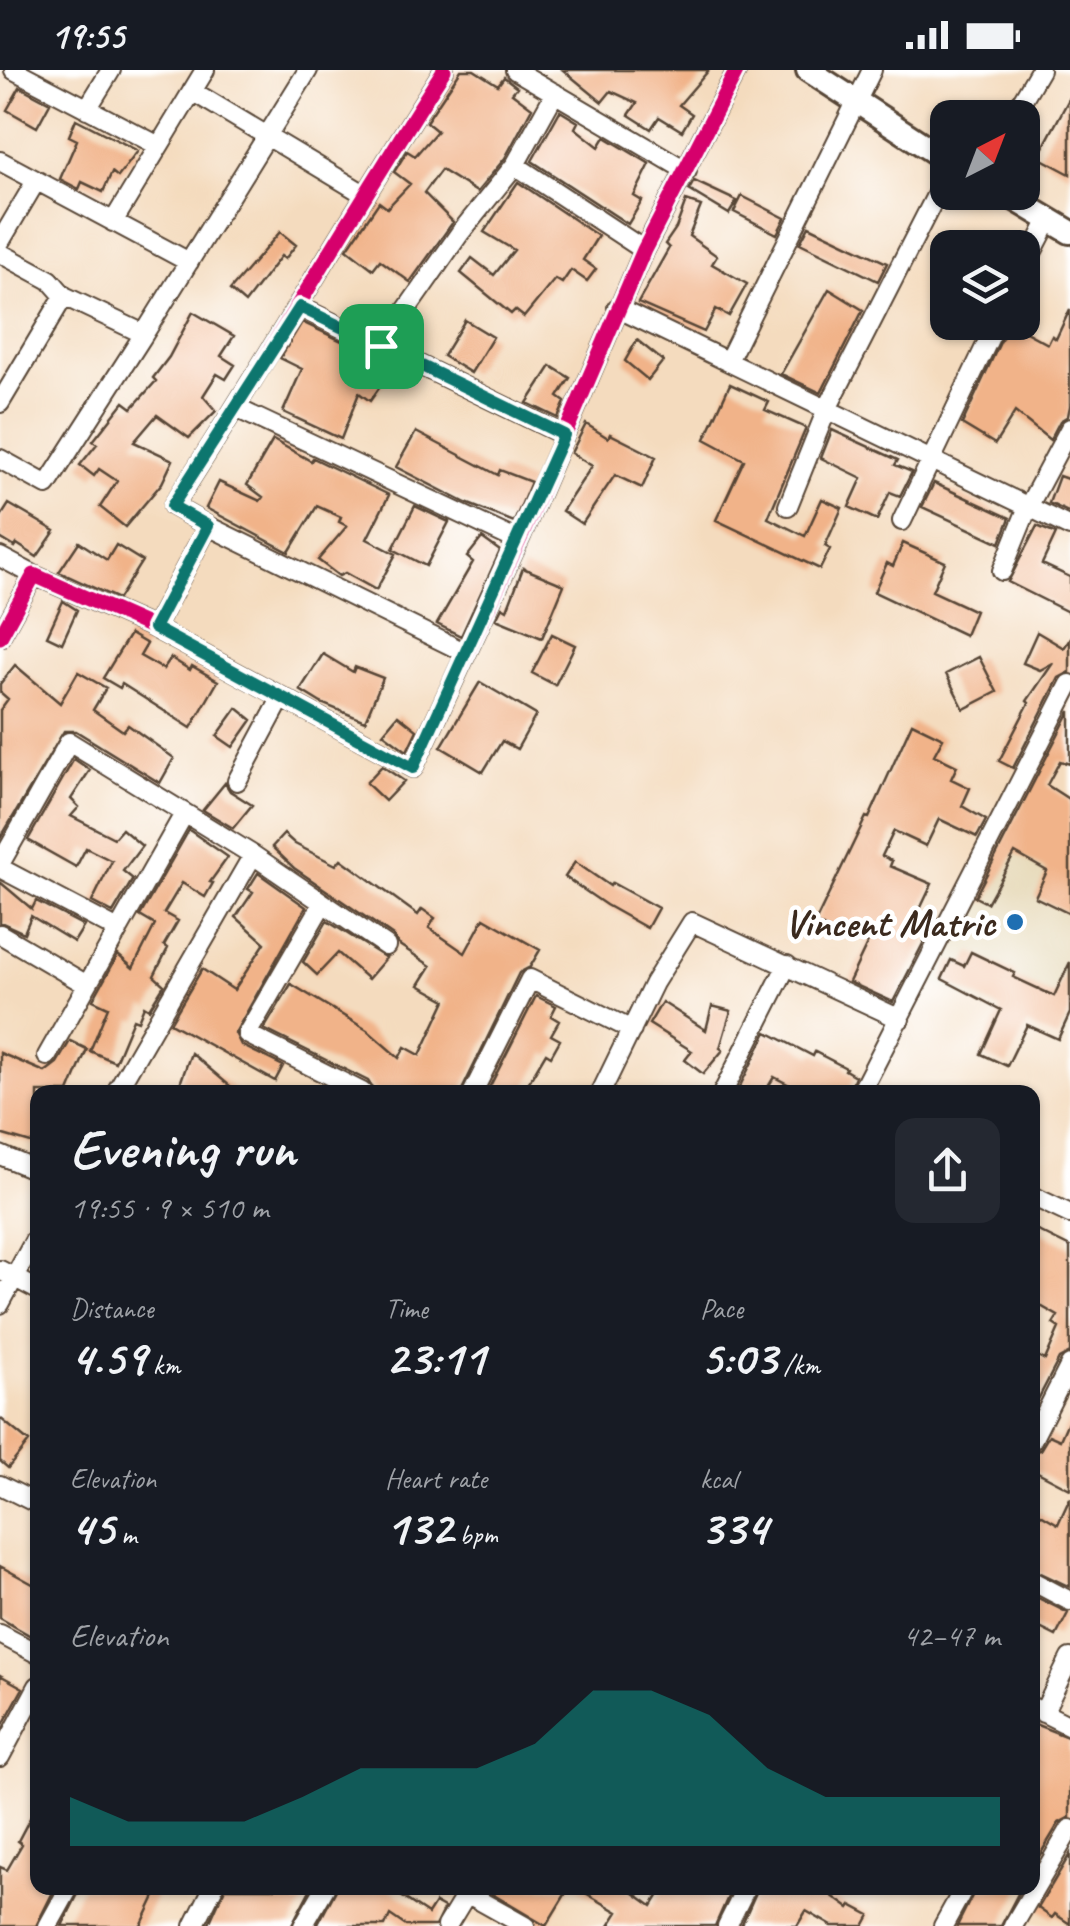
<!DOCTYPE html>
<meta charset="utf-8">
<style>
body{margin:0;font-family:Caveat,sans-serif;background:#242831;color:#f1f3f6;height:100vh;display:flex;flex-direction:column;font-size:38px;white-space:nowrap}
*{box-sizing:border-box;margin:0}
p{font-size:32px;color:#9ea1a6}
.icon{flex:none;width:55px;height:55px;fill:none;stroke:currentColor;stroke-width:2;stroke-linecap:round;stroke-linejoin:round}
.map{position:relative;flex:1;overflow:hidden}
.details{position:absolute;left:30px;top:1015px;width:1010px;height:810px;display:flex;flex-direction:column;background:#171b24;border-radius:20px;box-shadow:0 2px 8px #0004}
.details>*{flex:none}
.needle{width:65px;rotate:42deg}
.fabs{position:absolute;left:930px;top:30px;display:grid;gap:20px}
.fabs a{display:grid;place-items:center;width:110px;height:110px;border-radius:20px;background:#171b24;box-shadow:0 2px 8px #0004;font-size:50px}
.pin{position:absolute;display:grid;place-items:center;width:85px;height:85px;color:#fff;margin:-42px;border-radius:20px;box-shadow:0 5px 15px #0006}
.round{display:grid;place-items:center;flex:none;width:105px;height:105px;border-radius:20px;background:#242831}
.summary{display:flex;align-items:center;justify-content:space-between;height:170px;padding:0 40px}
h1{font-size:55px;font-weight:700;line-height:75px}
.metrics{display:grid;grid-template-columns:repeat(3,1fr);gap:15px;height:170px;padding:10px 40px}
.metrics div{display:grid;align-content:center}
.metrics b{font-size:50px;font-weight:700}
.metrics small{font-size:28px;font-weight:400}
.metrics p{font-size:28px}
.chart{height:280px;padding:20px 40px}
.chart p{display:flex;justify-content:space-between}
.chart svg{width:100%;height:180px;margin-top:10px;fill:#0f766e;opacity:.7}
.status{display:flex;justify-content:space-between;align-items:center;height:70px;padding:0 50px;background:#171b24;direction:ltr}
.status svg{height:28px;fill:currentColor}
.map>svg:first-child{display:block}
</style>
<div class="status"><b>19:55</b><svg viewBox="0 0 49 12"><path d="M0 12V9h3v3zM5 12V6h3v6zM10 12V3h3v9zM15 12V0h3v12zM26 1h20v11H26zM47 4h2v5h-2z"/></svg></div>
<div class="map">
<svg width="1070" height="1856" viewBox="0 0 1070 1856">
<rect width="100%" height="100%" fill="#fff"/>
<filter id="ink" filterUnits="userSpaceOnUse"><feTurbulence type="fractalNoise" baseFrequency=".01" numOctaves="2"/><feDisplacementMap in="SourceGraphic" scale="20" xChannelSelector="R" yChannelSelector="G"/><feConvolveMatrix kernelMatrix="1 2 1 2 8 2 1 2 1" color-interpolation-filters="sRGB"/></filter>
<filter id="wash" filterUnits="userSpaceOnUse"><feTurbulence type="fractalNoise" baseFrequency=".0048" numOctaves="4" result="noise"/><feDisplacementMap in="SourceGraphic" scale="40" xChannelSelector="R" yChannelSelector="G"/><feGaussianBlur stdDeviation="2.25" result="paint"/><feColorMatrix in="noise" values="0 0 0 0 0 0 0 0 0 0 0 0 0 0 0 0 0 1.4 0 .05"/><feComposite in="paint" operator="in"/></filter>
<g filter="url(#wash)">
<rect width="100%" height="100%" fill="#f4dbbe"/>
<path fill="#e7daba" d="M 1007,762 L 1070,791 L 1068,969 L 930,913 Z"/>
<g id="blocks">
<path fill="#f1b389" d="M 461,0 L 474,0 L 498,15 L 504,7 L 517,17 L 512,23 L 532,38 L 505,88 L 477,122 L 441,100 L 424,123 L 453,152 L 410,212 L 380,190 L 373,199 L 347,179 L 379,132 L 387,138 L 410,114 L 394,102 L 407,81 L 415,86 L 437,61 L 426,52 Z
M 563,0 L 709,0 L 679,35 L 692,44 L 682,61 L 659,47 L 651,59 L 629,45 L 637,33 L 611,21 L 602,32 Z
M 20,17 L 50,33 L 37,57 L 7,40 Z
M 1070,27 L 1070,104 L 1038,87 Z
M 560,41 L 578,52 L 575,58 L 599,77 L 605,67 L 650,94 L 634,126 L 642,131 L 628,154 L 532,91 Z
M 76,49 L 138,81 L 118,107 L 112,102 L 103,122 L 82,112 L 79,119 L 60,109 L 77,70 L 69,66 Z
M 694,111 L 737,131 L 729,144 L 689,120 Z
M 518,112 L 598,166 L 583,190 L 596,199 L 587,211 L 571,200 L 562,213 L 555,209 L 524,247 L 515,240 L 511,244 L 461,203 L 472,188 L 494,205 L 514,180 L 484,162 Z
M 742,126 L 785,148 L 777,164 L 734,142 Z
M 686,131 L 701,136 L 689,166 L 717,186 L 712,194 L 747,214 L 729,246 L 716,239 L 704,262 L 638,233 L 669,178 L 665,174 L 676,158 Z
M 809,156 L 887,193 L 878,211 L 800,173 Z
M 280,162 L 296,175 L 285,189 L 281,186 L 245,233 L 230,220 Z
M 829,219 L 863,240 L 821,323 L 781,304 Z
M 1070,239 L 1070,336 L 1068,346 L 1060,351 L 1050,370 L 1015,342 L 995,374 L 962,354 L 1009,253 L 1048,274 L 1052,266 L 1056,269 Z
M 193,242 L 234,266 L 221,286 L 235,295 L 226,309 L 217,304 L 203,326 L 216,341 L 189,368 L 157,345 L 134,372 L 173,390 L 162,413 L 125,457 L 100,437 L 117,411 L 99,399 L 94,406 L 80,395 L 97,374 L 93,371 L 124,332 L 132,338 L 156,311 L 153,308 L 169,287 Z
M 465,250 L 493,267 L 471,303 L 443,286 Z
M 302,252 L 363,281 L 391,301 L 370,331 L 359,323 L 341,369 L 283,342 L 302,299 L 280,288 Z
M 637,270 L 663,291 L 648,310 L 625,291 Z
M 551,296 L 570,308 L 558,327 L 565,332 L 558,348 L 527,333 Z
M 730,314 L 769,332 L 765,340 L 806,358 L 768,448 L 805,466 L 822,429 L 842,438 L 825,476 L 830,479 L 820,499 L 716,450 L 744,390 L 705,369 Z
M 586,354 L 608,368 L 610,364 L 656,387 L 642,418 L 615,405 L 582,454 L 562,441 L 592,396 L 571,383 Z
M 832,360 L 898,390 L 895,395 L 912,402 L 900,426 L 890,422 L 877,450 L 849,437 L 862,408 L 821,388 Z
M 416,362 L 498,405 L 500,400 L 531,412 L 514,452 L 466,433 L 396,397 Z
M 273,370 L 311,391 L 313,388 L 389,425 L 367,469 L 396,484 L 376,520 L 345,503 L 339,506 L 318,490 L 347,456 L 339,452 L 341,447 L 317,436 L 289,482 L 206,438 L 219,412 L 260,431 L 263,427 L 247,415 Z
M 1059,406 L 1070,410 L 1070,443 L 1049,433 Z
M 934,413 L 1010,448 L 1000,473 L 922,437 Z
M 9,434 L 55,461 L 37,487 L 17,474 L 15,477 L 0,468 L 0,448 Z
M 415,436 L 449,452 L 426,496 L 393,479 Z
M 1037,456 L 1056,464 L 1042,494 L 1070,507 L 1070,543 L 1008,512 Z
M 482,468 L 500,481 L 461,566 L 437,554 L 473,492 L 467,487 Z
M 79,472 L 107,490 L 116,475 L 142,491 L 118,529 L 59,502 Z
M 903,473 L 945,492 L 932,521 L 975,541 L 965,565 L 874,522 L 887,493 L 893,496 Z
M 523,498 L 564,515 L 542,568 L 496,549 L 502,537 L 507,540 Z
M 63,531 L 77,540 L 62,573 L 47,566 Z
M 1037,562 L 1064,578 L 1070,569 L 1070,602 L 1059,608 L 1013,698 L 999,691 L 1029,633 L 1027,631 L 1053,593 L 1040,600 L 1023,593 Z
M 130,564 L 147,574 L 140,586 L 163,599 L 171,588 L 190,600 L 192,596 L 218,611 L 191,658 L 122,614 L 120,618 L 103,608 Z
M 552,564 L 575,575 L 555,615 L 532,603 Z
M 323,584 L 353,602 L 355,597 L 383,608 L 365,651 L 321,633 L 300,620 Z
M 979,587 L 997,622 L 964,639 L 946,604 Z
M 15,595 L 60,633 L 78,602 L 106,618 L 93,640 L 123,661 L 128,655 L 174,688 L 160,713 L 76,661 L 64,661 L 0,769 L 0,640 L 8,629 L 0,622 L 0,614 Z
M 480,612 L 536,645 L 517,679 L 502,671 L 483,702 L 441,677 Z
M 237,638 L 252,650 L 233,677 L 217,666 Z
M 1070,641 L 1070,694 L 1060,691 L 1047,715 L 1070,730 L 1070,844 L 1035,827 L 1047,801 L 1015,783 L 987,833 L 975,827 Z
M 398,645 L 417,660 L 407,681 L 383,663 Z
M 912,653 L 943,668 L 934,685 L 957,696 L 951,709 L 970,718 L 962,736 L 986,750 L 977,767 L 939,749 L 926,776 L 894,761 L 882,786 L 892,791 L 890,796 L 932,814 L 914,852 L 930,860 L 893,932 L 849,912 L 868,872 L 842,859 L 839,865 L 815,853 L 866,747 L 869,748 Z
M 74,689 L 90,700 L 71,729 L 79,737 L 71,746 L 114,768 L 122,759 L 142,776 L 123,801 L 133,809 L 113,843 L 92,832 L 112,791 L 86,778 L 76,797 L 28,770 Z
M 382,696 L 404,711 L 385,731 L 366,713 Z
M 225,713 L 230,721 L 252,735 L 233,758 L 203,740 Z
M 189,760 L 228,787 L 210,812 L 213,813 L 205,827 L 182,813 L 164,843 L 178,851 L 164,875 L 168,878 L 154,906 L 164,915 L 149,939 L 144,936 L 138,951 L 133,949 L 115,992 L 90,981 L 108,937 L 93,930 L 118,885 L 133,898 L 155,855 L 140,846 Z
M 284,764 L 295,774 L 336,795 L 341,789 L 418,845 L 422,839 L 435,848 L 429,858 L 465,883 L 484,848 L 540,880 L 530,897 L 519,903 L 461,1022 L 375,1022 L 368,1011 L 264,959 L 291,914 L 367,960 L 399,988 L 405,977 L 420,985 L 446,930 L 419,915 L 431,896 L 398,874 L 393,866 L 294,798 L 272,777 Z
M 575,792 L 610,816 L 612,813 L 658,838 L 647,858 L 606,835 L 565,807 Z
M 258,803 L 306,837 L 235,963 L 241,975 L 283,996 L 275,1011 L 170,953 L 202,899 L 234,920 L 265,873 L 236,847 L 253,822 L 248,819 Z
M 0,812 L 32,839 L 36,831 L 84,856 L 74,872 L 31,846 L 24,863 L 0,852 Z
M 327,851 L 386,888 L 368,909 L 338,883 L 317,905 L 303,892 Z
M 971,882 L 1015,903 L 1013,907 L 1054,926 L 1070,892 L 1070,943 L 1058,969 L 1027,955 L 1007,996 L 981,984 L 1001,940 L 942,909 L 951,890 L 964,896 Z
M 536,926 L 556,936 L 551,946 L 559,951 L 551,965 L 560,970 L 551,986 L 546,983 L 523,1022 L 487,1022 Z
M 662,932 L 706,960 L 712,936 L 731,941 L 720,978 L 723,980 L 703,1004 L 685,990 L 692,981 L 649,954 Z
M 767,962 L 813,986 L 815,982 L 846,998 L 845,1000 L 855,1006 L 849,1022 L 803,1022 L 774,1007 L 765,1022 L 737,1022 Z
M 70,971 L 87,979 L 69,1022 L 38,1022 L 38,1075 L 0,1064 L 0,983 L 45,1002 L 57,993 Z
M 191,983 L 237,1022 L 177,1022 Z
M 1032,1158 L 1070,1177 L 1070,1283 L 1059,1289 L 1032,1341 L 1032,1283 L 1045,1290 L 1059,1258 L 1053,1254 L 1058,1246 L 1032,1231 Z
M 1070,1347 L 1070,1419 L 1032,1399 L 1032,1382 L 1040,1380 L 1049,1365 L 1060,1370 Z
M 0,1348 L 29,1372 L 8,1398 L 0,1391 Z
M 1070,1428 L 1070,1517 L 1032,1499 L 1032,1439 L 1058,1454 Z
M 0,1496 L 38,1517 L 38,1570 L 0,1548 Z
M 1032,1525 L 1068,1543 L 1056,1566 L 1032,1554 Z
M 0,1605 L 23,1618 L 0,1660 Z
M 1032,1653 L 1070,1668 L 1070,1747 L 1059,1753 L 1032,1798 Z
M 38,1733 L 38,1818 L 55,1818 L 36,1856 L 0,1856 L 0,1797 L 7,1800 L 22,1774 L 18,1771 Z
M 1070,1784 L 1070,1854 L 1055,1844 L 1052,1848 L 1038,1838 Z
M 81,1818 L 159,1818 L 141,1856 L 62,1856 Z
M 225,1818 L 311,1818 L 291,1856 L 208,1856 Z
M 337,1818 L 389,1818 L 428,1844 L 435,1833 L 444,1838 L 435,1856 L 406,1856 L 390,1845 L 385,1856 L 317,1856 Z
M 482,1818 L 569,1818 L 546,1856 Z
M 577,1818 L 627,1818 L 652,1836 L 663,1818 L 732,1818 L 715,1856 L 609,1856 L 618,1842 Z
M 758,1818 L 821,1818 L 849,1838 L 851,1835 L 870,1845 L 864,1856 L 832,1856 L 806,1841 L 797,1856 L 741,1856 Z
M 976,1818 L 1021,1818 L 1001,1856 L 957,1856 Z"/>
</g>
</g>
<g filter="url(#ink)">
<use href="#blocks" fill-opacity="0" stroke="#574536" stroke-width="2.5"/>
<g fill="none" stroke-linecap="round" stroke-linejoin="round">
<g stroke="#574536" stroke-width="22">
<path id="minor" d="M 14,0 L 159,76
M 515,0 L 687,101
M 192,21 L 364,124
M 87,39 L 111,0
M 1012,48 L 1040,0
M 0,91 L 189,192
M 515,95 L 644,180
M 113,152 L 205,0
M 0,172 L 36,111
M 0,183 L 50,210 L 64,226
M 1022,202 L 1049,150
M 300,237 L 564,365
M 617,238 L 1070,457
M 381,276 L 460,163 L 515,95 L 555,23
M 728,291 L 872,0
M 0,333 L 64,226 L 144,264 L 308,0
M 236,338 L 518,471
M 0,389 L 47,415 L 144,264
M 788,436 L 827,339 L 948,102
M 902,451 L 997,252
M 208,456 L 466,583
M 0,487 L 34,505
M 1002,501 L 1028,437 L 1070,358
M 154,558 L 413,698 L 522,464 L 644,180 L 737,0
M 0,567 L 34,505 L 154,558 L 208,456 L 173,436 C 266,292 351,144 444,0
M 237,711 L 282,627
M 0,794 L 69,672 L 253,785 L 386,876
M 0,798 L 118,860
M 323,833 L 247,964 L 362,1022
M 0,864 L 87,915
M 47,986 L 184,744
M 116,1022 L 253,785
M 473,1022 L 530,909 L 632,960
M 601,1022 L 654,913 L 692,852 L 900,949
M 723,1022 L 787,895
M 861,1022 L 1070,614
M 0,1085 L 38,1101
M 1032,1126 L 1070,1144
M 0,1200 L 38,1220
M 0,1234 L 38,1164
M 1032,1370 L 1070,1295
M 0,1415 L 38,1434
M 1032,1511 L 1070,1531
M 0,1564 L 38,1584
M 1032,1637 L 1070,1656
M 1043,1643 L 1070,1588
M 0,1687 L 38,1616
M 457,1818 L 525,1856
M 48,1856 L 69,1818
M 194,1856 L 213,1818
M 303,1856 L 325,1818
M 447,1856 L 467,1823
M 727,1856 L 746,1818
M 943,1856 L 964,1818
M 1013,1856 L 1070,1759"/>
</g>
<g stroke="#574536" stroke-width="28">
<path id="tertiary" d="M 808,0 L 948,91
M 1003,122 L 1070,162"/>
</g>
<use href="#minor" stroke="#fff" stroke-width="18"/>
<use href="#tertiary" stroke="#fff" stroke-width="22"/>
<g stroke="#fff" stroke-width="21">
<path id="cycleway" d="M 154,558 L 413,698 L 522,464 L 644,180 L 737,0
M 0,567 L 34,505 L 154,558 L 208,456 L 173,436 C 266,292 351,144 444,0"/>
</g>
<use href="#cycleway" stroke="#d6006c" stroke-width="15"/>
</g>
</g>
<g fill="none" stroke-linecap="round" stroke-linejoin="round" filter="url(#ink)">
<g stroke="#fff" stroke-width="20">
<path id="route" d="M 300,237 L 564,365 L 413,698 L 154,558 L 208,456 L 172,436 Z"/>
</g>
<use href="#route" stroke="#0f766e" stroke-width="12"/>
</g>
<circle fill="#1f6fb2" stroke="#fff" stroke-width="4" cx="1015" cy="852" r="10"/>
<g text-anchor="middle" stroke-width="9" stroke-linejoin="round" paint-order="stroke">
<g font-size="40" font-weight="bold" fill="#3b2a1e" stroke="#fff" text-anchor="end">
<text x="995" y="866">Vincent Matric</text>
</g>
</g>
</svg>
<div class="fabs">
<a><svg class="needle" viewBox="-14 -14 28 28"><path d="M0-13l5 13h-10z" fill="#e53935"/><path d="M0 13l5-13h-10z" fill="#9ea1a6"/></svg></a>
<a><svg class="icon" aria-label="layers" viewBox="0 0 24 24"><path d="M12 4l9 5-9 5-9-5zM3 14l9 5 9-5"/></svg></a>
</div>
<div class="pin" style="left:381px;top:276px;background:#1e9e55"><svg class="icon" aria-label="arrive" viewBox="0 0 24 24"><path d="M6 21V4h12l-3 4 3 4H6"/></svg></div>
<section class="details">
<div class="summary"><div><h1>Evening run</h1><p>19:55 · 9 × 510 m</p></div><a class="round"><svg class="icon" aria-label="share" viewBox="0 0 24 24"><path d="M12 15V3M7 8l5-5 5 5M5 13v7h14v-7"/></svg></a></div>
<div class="metrics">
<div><p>Distance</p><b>4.59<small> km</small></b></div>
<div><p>Time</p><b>23:11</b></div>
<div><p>Pace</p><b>5:03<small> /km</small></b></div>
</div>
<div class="metrics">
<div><p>Elevation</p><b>45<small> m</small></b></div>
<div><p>Heart rate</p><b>132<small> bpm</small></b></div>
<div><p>kcal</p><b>334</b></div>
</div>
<div class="chart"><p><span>Elevation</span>42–47 m</p>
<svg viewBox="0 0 160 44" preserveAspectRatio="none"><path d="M0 44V32L10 38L20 38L30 38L40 32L50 25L60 25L70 25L80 19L90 6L100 6L110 12L120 25L130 32L140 32L150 32L160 32V44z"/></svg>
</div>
</section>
</div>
